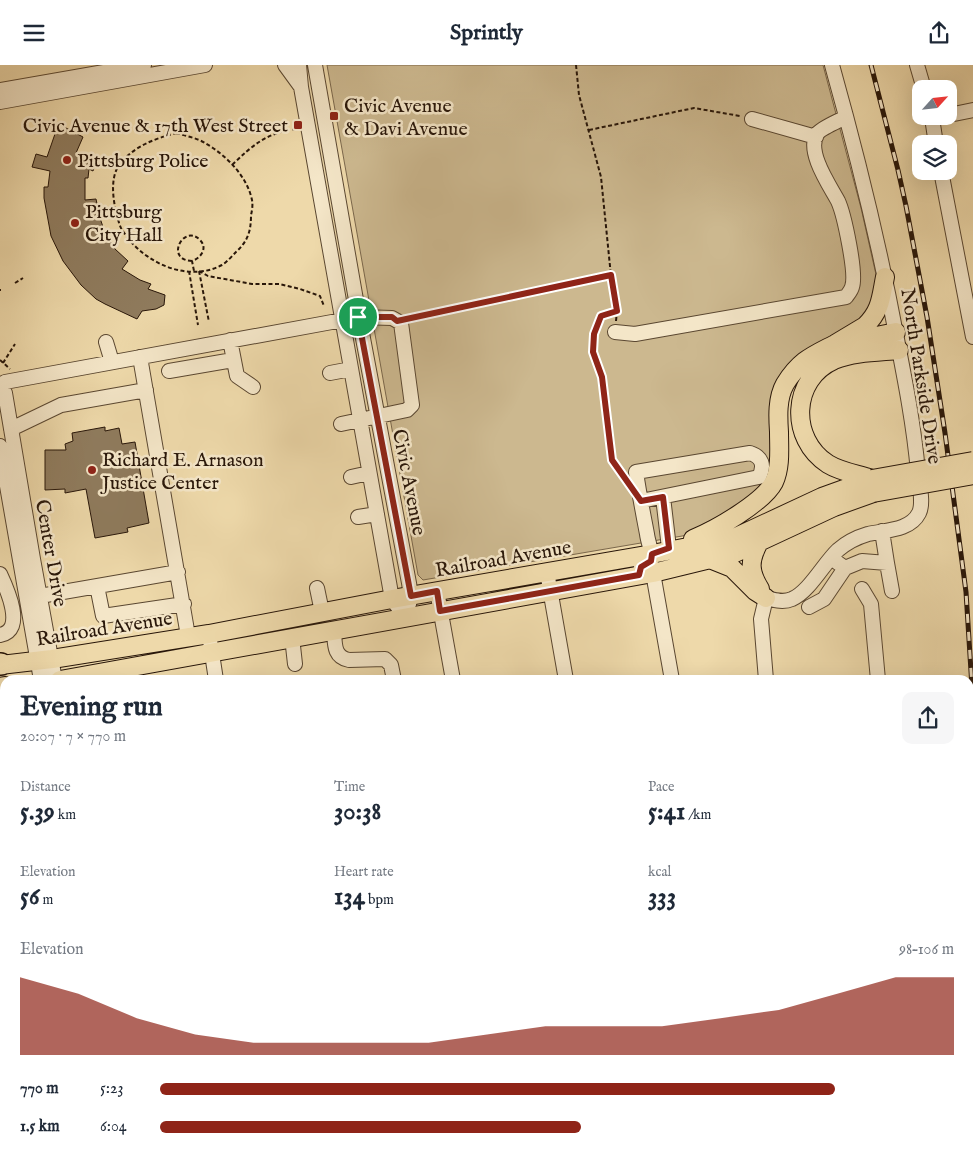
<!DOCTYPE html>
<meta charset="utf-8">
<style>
body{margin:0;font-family:"IM FELL English",serif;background:#f6f6f7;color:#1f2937;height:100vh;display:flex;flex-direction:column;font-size:19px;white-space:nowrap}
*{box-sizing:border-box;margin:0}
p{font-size:16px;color:#747a83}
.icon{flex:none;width:28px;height:28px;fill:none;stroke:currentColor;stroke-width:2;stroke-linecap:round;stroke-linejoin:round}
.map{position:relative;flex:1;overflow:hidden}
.side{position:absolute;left:0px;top:610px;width:974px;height:480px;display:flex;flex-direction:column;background:#fff;border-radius:15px 15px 0 0;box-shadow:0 5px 20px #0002}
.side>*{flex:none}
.needle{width:32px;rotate:63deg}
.controls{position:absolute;left:912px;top:15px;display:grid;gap:10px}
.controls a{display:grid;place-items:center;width:45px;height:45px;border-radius:10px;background:#fff;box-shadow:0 5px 20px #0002;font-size:25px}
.pin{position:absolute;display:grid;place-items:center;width:42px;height:42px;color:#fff;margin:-21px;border:2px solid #fff;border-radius:50%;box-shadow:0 1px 5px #0007}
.round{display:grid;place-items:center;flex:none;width:52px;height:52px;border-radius:10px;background:#f6f6f7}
.head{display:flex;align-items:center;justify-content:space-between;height:85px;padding:0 20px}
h1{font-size:28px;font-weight:700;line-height:38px}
.metrics{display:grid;grid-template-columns:repeat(3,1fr);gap:8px;height:85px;padding:5px 20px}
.metrics div{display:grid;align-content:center}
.metrics b{font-size:25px;font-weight:700}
.metrics small{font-size:14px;font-weight:400}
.metrics p{font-size:14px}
.chart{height:140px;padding:10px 20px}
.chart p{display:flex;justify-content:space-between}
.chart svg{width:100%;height:90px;margin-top:5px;fill:#8f2418;opacity:.7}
ul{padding:0 20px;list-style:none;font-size:16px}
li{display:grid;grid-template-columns:80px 60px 1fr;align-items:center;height:38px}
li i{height:12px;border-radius:6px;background:#8f2418}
header{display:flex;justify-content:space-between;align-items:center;height:65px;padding:0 20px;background:#fff;font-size:22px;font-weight:700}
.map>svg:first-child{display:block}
</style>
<header><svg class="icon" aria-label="menu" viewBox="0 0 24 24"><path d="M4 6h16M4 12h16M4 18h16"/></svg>Sprintly<svg class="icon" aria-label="share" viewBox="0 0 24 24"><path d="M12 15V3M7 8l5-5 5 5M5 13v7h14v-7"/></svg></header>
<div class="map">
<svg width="973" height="1090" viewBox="0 0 973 1090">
<rect width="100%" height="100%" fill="#eed9aa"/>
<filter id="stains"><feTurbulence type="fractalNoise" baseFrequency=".004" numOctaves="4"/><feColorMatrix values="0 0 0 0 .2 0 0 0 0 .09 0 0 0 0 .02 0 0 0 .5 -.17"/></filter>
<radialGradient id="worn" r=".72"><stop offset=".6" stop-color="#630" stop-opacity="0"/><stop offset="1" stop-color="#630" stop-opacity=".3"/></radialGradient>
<path fill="#ccb88f" stroke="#7a674c" d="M 327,0 L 823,0 L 861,143 L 877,214 L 876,235 L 863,254 L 803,291 L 774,364 L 769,410 L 758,426 L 720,453 L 688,470 L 423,515 L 418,510 Z
M 799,1085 L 969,1085 L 969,1090 L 800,1090 Z"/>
<path fill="#8f7b5d" stroke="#281609" d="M 66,63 L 83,72 L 76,88 L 97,95 L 93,106 L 89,104 L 88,113 L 85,113 L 85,135 L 96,134 L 100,153 L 105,168 L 115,184 L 128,196 L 122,204 L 140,215 L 151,219 L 148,224 L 165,230 L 164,240 L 156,244 L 142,246 L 137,254 L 105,239 L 96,234 L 81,220 L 63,196 L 51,171 L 44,133 L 44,122 L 48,122 L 50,106 L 32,102 L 36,89 L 47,92 L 56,66 Z
M 105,362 L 105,366 L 119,363 L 122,379 L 135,377 L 149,458 L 127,463 L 128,467 L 95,473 L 86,424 L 65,428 L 65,424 L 45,425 L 45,385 L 66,385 L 65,379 L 73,376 L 72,368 Z"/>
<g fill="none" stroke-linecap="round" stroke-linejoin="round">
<g stroke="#5a4731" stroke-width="16">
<path id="minor" d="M 285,0 L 301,22
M 299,0 L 301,22 L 392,534 L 405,552
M 315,0 L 359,252 L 409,518 L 411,531 L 409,539
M 917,0 L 924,24
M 0,25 L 144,0
M 0,37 L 205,0
M 949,50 L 973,45
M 752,54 L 816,72
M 936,79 L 932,53 L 941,51
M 941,106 L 973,272
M 615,267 L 635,269 L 846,232 C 848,229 851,226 852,222 C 857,209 844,149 838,136 C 830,121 806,87 817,69 C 821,63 839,56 846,52
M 230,275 L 237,311 L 253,322
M 106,277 L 112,297
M 140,292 L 188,571
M 169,306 L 233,295
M 330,308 L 351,304
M 0,320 L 5,317 L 359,252 L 392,253 L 401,258 L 412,340 L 407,345 L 341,359
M 0,320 L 5,328 L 33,494 L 55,615
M 11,364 L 61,340 L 146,325
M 0,381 L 41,615
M 351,412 L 369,408
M 663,432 L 669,483
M 358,452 L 377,449
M 831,493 L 845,503 L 862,496 L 887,498 L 882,466
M 887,498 L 892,526
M 547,507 L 566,615
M 653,508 L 672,615
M 0,509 C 7,524 26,566 0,570
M 639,510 L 641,503 L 651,496 C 653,487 648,478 647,469 C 643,448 639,428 636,407 L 750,388 C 762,392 765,400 759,412 L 641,436
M 97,521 L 103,551 L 184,539
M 317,523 L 322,547
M 862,524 L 871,539 L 878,615
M 437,526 L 453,615
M 40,531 L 178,507
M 809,542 L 824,534 L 845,503
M 334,565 C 335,578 333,592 349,595 L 385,594 L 391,600 L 394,615
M 209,569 L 216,615
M 292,572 L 295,599
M 766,615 L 761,554 L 766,533 C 774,535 783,538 792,534 C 809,527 824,498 838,485 C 846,478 858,472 868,469 C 885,465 910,466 919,448 C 924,438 919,419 918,407 C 914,361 905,315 896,269 C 879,178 857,89 832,0
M 0,645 L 5,644
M 0,667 L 5,666
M 0,729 L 5,728
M 0,1072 L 5,1072
M 69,1085 L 69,1090
M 649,1085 L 650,1090
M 376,1090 L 378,1085"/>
</g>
<g stroke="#281609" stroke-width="20">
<path id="major" d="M 847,277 L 896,267
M 872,414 C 857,409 841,407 828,399 C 789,374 791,314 834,295 C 854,287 878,287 899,285
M 693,474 C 715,465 763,438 774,417 C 781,402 779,383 779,367 C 778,352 777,333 785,319 C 800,295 812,291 835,279 C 845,273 855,267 865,261 C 881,246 881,232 885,212
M 759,477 C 749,496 749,506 760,524
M 712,495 L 732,503 L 755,526 L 766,533
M 0,600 L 52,594 L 209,569 L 392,534 L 652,489 L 734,473 L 822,432 L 872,414
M 60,615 L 653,508 L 735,488 L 834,442 L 873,428
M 0,622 L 5,621"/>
</g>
<g stroke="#281609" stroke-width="24">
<path id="highway" d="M 0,599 L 1,599"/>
</g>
<path stroke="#281609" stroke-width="2" stroke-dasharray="4 2.5" stroke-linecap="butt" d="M 576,0 L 579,30 L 601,112 L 611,211
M 589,65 L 694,43 L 740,51
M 176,68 C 186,71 197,73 205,78 C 226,90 247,111 252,135 C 253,140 252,146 251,150 C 251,166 248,176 236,187 C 232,191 227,197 222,200 C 186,219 140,196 121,163 C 118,157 117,148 115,142 C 112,126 111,107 123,95 C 139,79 155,74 176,68 Z
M 232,100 C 253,80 266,68 296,64
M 192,196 C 164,195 184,158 200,175 C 208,183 201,193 192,196 L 194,206
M 189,206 L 198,260
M 199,206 L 208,211 L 252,219 L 279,219 L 300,224 L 320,231 L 324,241
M 199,206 L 209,257
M 15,218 L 23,213
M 0,225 L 1,225
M 412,252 L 611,211 L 617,246 L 601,251 L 594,269 L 593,287 L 602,311 L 612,395 L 624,411
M 616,256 L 617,246
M 0,295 L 10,304
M 3,298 L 15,279"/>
<use href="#minor" stroke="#f4e6c8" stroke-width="14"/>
<use href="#major" stroke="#eed9aa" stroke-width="18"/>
<use href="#highway" stroke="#eed9aa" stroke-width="21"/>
<g stroke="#281609" stroke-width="5">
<path id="rail" d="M 871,0 L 898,105 L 906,141 L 927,252 L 945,368 L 966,527 L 973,638"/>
</g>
<use href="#rail" stroke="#f4e6c8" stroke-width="3" stroke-dasharray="9" stroke-linecap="butt"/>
<g stroke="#281609" stroke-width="20" stroke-linecap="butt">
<path id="major-bridge" d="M 872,414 L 973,396
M 873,428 L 973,410"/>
</g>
<use href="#major-bridge" stroke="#eed9aa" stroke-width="18"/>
</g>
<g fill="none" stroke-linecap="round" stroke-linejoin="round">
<g stroke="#fff" stroke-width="10">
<path id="route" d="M 611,210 L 617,246 L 601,251 L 594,269 L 593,287 L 602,312 L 612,395 L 641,436 L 663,432 L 669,483 L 652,489 L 651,496 L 641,502 L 639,510 L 440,546 L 437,526 L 411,531 L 358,252 L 392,252 L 397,256 Z"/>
</g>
<use href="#route" stroke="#8f2418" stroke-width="6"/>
</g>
<g fill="#8f2418" stroke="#f4e6c8" stroke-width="2">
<rect x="329" y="46" width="10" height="10" rx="2.5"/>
<rect x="293" y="55" width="10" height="10" rx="2.5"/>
<circle cx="67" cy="95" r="5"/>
<circle cx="75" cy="158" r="5"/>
<circle cx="92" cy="405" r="5"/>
</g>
<g text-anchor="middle" stroke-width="5" stroke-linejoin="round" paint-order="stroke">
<g font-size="20" fill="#281609" stroke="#f4e6c8" text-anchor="start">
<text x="344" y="47">Civic Avenue<tspan x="344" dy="23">&amp; Davi Avenue</tspan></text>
<text x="288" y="67" text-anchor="end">Civic Avenue &amp; 17th West Street</text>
<text x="77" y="102">Pittsburg Police</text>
<text x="85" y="153">Pittsburg<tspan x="85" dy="23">City Hall</tspan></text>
<text x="102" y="401">Richard E. Arnason<tspan x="102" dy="23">Justice Center</tspan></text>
</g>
<g font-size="20" fill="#281609" stroke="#f4e6c8">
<text transform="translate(922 311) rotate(81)" y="7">North Parkside Drive</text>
<text transform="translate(410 417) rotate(79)" y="7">Civic Avenue</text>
<text transform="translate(52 488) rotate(80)" y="7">Center Drive</text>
<text transform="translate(503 493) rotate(-10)" y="7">Railroad Avenue</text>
<text transform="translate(104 563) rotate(-9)" y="7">Railroad Avenue</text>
</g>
</g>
<rect width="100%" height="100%" filter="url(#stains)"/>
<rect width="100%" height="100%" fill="url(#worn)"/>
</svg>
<div class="controls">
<a><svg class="needle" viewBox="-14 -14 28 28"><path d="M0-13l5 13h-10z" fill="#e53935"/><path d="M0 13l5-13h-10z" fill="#747a83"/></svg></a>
<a><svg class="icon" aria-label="layers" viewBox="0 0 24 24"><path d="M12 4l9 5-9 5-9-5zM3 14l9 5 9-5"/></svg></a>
</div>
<div class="pin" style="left:358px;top:252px;background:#1e9e55"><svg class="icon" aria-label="arrive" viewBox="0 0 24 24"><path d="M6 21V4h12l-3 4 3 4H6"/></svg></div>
<section class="side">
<div class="head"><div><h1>Evening run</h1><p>20:07 · 7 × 770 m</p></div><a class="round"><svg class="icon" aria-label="share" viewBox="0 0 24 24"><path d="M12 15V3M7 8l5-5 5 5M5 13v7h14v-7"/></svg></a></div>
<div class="metrics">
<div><p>Distance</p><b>5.39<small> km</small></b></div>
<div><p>Time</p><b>30:38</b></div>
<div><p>Pace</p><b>5:41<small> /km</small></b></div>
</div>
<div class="metrics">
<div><p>Elevation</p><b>56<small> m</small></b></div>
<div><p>Heart rate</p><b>134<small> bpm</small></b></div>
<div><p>kcal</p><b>333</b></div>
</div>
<div class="chart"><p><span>Elevation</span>98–106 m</p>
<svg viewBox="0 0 160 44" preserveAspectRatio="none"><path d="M0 44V6L10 14L20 26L30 34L40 38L50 38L60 38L70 38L80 34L90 30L100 30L110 30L120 26L130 22L140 14L150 6L160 6V44z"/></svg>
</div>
<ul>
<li><b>770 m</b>5:23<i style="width:85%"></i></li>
<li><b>1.5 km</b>6:04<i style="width:53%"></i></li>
</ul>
</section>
</div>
